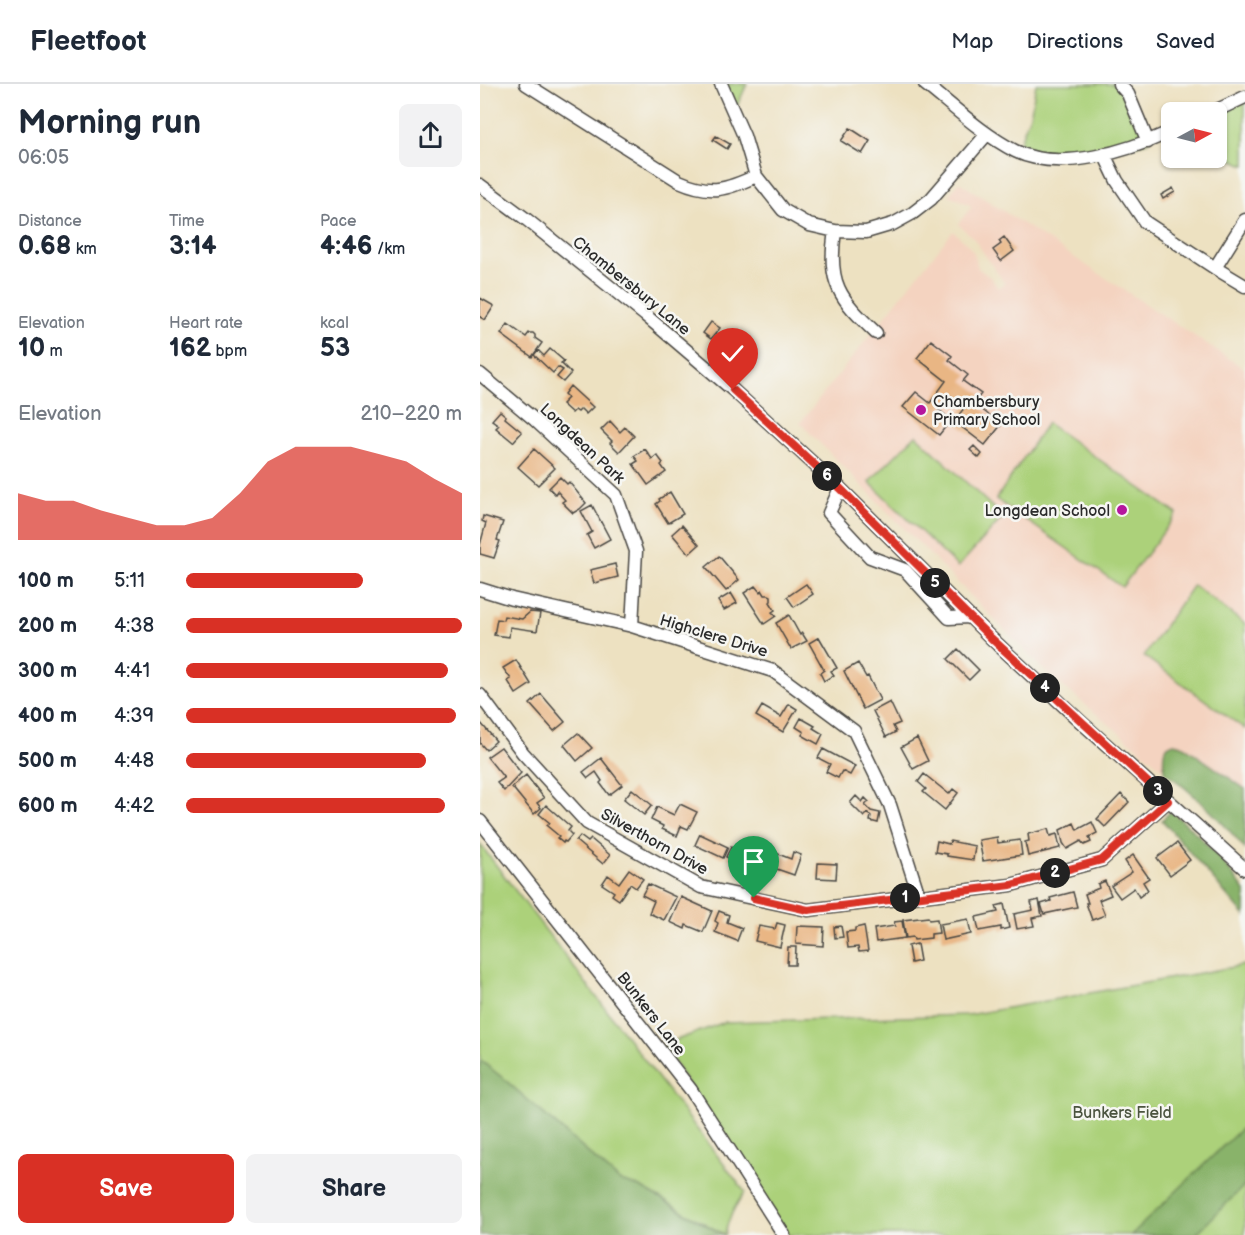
<!DOCTYPE html>
<meta charset="utf-8">
<style>
body{margin:0;font-family:"Balsamiq Sans",sans-serif;background:#f2f2f3;color:#1f2937;height:100vh;display:flex;flex-direction:column;font-size:22px;white-space:nowrap}
*{box-sizing:border-box;margin:0}
p{font-size:20px;color:#747a83}
.icon{flex:none;width:33px;height:33px;fill:none;stroke:currentColor;stroke-width:2;stroke-linecap:round;stroke-linejoin:round}
.map{position:relative;flex:1;overflow:hidden}
.sheet{display:flex;flex-direction:column;background:#fff;width:480px}
.sheet>*{flex:none}
.needle{width:39px;rotate:83deg}
.buttons{position:absolute;left:681px;top:18px;display:grid;gap:12px}
.buttons a{display:grid;place-items:center;width:66px;height:66px;border-radius:9px;background:#fff;box-shadow:0 2px 4px #0004;font-size:30px}
.pin{position:absolute;display:grid;place-items:center;width:51px;height:51px;color:#fff;margin:-62px -26px;border-radius:50% 50% 50% 0;rotate:-45deg;box-shadow:0 0 6px #0007}
.pin .icon{rotate:45deg}
.km{position:absolute;width:30px;height:30px;margin:-15px;border-radius:50%;background:#222;color:#fff;font-size:16px;line-height:30px;text-align:center}
.round{display:grid;place-items:center;flex:none;width:63px;height:63px;border-radius:9px;background:#f2f2f3}
.summary{display:flex;align-items:center;justify-content:space-between;height:102px;padding:0 18px}
h1{font-size:33px;font-weight:700;line-height:45px}
.metrics{display:grid;grid-template-columns:repeat(3,1fr);gap:9px;height:102px;padding:6px 18px}
.metrics div{display:grid;align-content:center}
.metrics b{font-size:26px;font-weight:700}
.metrics small{font-size:16px;font-weight:400}
.metrics p{font-size:16px}
.chart{height:168px;padding:12px 18px}
.chart p{display:flex;justify-content:space-between}
.chart svg{width:100%;height:108px;margin-top:6px;fill:#d93025;opacity:.7}
.button{display:flex;gap:12px;margin-top:auto;padding:12px 18px}
.button a{flex:1;height:69px;border-radius:9px;background:#d93025;color:#fff;font-size:24px;font-weight:700;line-height:69px;text-align:center}
.button a+a{background:#f2f2f3;color:#1f2937}
ul{padding:0 18px;list-style:none;font-size:20px}
li{display:grid;grid-template-columns:96px 72px 1fr;align-items:center;height:45px}
li i{height:15px;border-radius:8px;background:#d93025}
header{display:flex;align-items:center;gap:36px;box-sizing:border-box;height:84px;padding:0 30px;background:#fff;border-bottom:2px solid #e0e1e3}
header strong{font-size:28px}
nav{display:flex;gap:33px;margin-inline-start:auto;font-size:21px}
main{display:flex;flex:1;min-height:0}
.map>svg:first-child{display:block}
</style>
<header>
<strong>Fleetfoot</strong>
<nav><a>Map</a><a>Directions</a><a>Saved</a></nav>
</header>
<main>
<section class="sheet">
<div class="summary"><div><h1>Morning run</h1><p>06:05</p></div><a class="round"><svg class="icon" aria-label="share" viewBox="0 0 24 24"><path d="M12 15V3M7 8l5-5 5 5M5 13v7h14v-7"/></svg></a></div>
<div class="metrics">
<div><p>Distance</p><b>0.68<small> km</small></b></div>
<div><p>Time</p><b>3:14</b></div>
<div><p>Pace</p><b>4:46<small> /km</small></b></div>
</div>
<div class="metrics">
<div><p>Elevation</p><b>10<small> m</small></b></div>
<div><p>Heart rate</p><b>162<small> bpm</small></b></div>
<div><p>kcal</p><b>53</b></div>
</div>
<div class="chart"><p><span>Elevation</span>210–220 m</p>
<svg viewBox="0 0 160 44" preserveAspectRatio="none"><path d="M0 44V25L10 28L20 28L30 32L40 35L50 38L60 38L70 35L80 25L90 12L100 6L110 6L120 6L130 9L140 12L150 19L160 25V44z"/></svg>
</div>
<ul>
<li><b>100 m</b>5:11<i style="width:64%"></i></li>
<li><b>200 m</b>4:38<i style="width:100%"></i></li>
<li><b>300 m</b>4:41<i style="width:95%"></i></li>
<li><b>400 m</b>4:39<i style="width:98%"></i></li>
<li><b>500 m</b>4:48<i style="width:87%"></i></li>
<li><b>600 m</b>4:42<i style="width:94%"></i></li>
</ul>
<div class="button"><a>Save</a><a>Share</a></div>
</section>
<div class="map">
<svg width="765" height="1151" viewBox="0 0 765 1151">
<rect width="100%" height="100%" fill="#f6f6f2"/>
<filter id="ink" filterUnits="userSpaceOnUse"><feTurbulence type="fractalNoise" baseFrequency=".0167" numOctaves="2"/><feDisplacementMap in="SourceGraphic" scale="12" xChannelSelector="R" yChannelSelector="G"/><feConvolveMatrix kernelMatrix="1 2 1 2 8 2 1 2 1" color-interpolation-filters="sRGB"/></filter>
<filter id="wash" filterUnits="userSpaceOnUse"><feTurbulence type="fractalNoise" baseFrequency=".008" numOctaves="4" result="noise"/><feDisplacementMap in="SourceGraphic" scale="24" xChannelSelector="R" yChannelSelector="G"/><feGaussianBlur stdDeviation="1.35" result="paint"/><feColorMatrix in="noise" values="0 0 0 0 0 0 0 0 0 0 0 0 0 0 0 0 0 1.4 0 .05"/><feComposite in="paint" operator="in"/></filter>
<g filter="url(#wash)">
<rect width="100%" height="100%" fill="#ede1c1"/>
<path fill="#f4d3c0" d="M 479,98 L 765,285 L 765,764 L 744,739 L 711,708 L 568,590 L 320,339 L 473,147 L 487,160 L 494,169 L 498,184 L 511,194 L 518,204 L 525,200 L 494,155 L 478,140 L 492,122 L 469,111 Z"/>
<path fill="#acd17a" stroke="#6c7e52" stroke-width="1.5" d="M 241,0 L 267,0 L 254,29 Z
M 556,0 L 639,0 L 668,58 L 598,75 L 536,68 L 551,28 Z
M 765,13 L 765,81 L 737,69 L 736,28 Z
M 567,339 L 697,430 L 642,503 L 516,415 Z
M 436,351 L 523,433 L 478,483 L 389,398 Z
M 713,501 L 765,540 L 765,645 L 664,572 Z
M 0,760 L 265,1108 C 255,1122 248,1134 245,1151 L 160,1103 L 140,1097 L 24,995 L 0,976 Z
M 765,881 L 765,1151 L 305,1151 L 183,961 L 245,938 L 488,931 Z"/>
<path fill="#89b36a" stroke="#5a6f4a" stroke-width="1.5" d="M 694,659 L 702,661 L 765,705 L 765,765 C 741,735 714,710 684,687 C 684,674 680,663 694,659 Z
M 691,727 L 716,749 L 744,779 L 765,807 L 765,832 L 682,736 Z
M 0,976 L 24,995 L 140,1097 L 160,1103 L 244,1151 L 0,1151 Z
M 765,1041 L 765,1101 L 715,1151 L 651,1151 Z"/>
<g id="blocks">
<path fill="#e9b684" d="M 370,44 L 390,57 L 382,70 L 361,57 Z
M 236,52 L 250,60 L 247,65 L 233,56 Z
M 693,104 L 695,108 L 683,115 L 681,111 Z
M 524,153 L 534,167 L 521,177 L 513,166 L 521,160 L 519,157 Z
M 0,214 L 14,222 L 5,236 L 0,233 Z
M 231,238 L 240,244 L 231,255 L 223,249 Z
M 28,240 L 46,253 L 49,249 L 53,249 L 55,251 L 55,254 L 62,259 L 52,273 L 21,250 Z
M 451,256 L 472,272 L 469,276 L 488,291 L 483,297 L 501,310 L 494,319 L 521,341 L 505,361 L 474,337 L 485,323 L 471,312 L 459,326 L 471,336 L 459,351 L 423,323 L 436,308 L 450,319 L 466,297 L 437,274 Z
M 70,265 L 84,277 L 81,279 L 91,289 L 83,298 L 77,293 L 83,286 L 78,283 L 73,289 L 54,271 L 58,266 L 64,272 Z
M 90,302 L 113,323 L 106,330 L 101,325 L 98,328 L 95,326 L 92,329 L 82,320 L 88,314 L 84,310 Z
M 20,327 L 26,332 L 25,334 L 42,348 L 33,358 L 16,344 L 19,341 L 12,336 Z
M 130,337 L 140,348 L 145,343 L 154,352 L 139,368 L 130,359 L 132,357 L 121,346 Z
M 494,362 L 502,370 L 499,374 L 490,366 Z
M 54,365 L 75,384 L 58,401 L 38,383 Z
M 165,365 L 172,375 L 177,371 L 183,379 L 181,381 L 186,388 L 168,401 L 153,380 L 158,377 L 154,372 Z
M 80,393 L 87,400 L 89,398 L 106,419 L 100,425 L 93,429 L 82,418 L 85,416 L 77,407 L 75,410 L 69,404 Z
M 190,408 L 203,430 L 188,439 L 176,420 L 180,417 L 179,415 Z
M 112,421 L 130,455 L 114,464 L 107,451 L 112,448 L 101,427 Z
M 3,432 L 23,438 L 17,456 L 20,457 L 14,474 L 0,470 L 0,461 L 6,439 L 2,437 Z
M 202,441 L 219,461 L 209,470 L 192,450 Z
M 239,472 L 259,496 L 246,507 L 226,483 Z
M 135,480 L 138,493 L 114,499 L 110,486 Z
M 326,500 L 333,510 L 314,523 L 307,513 Z
M 275,502 L 280,508 L 282,506 L 285,511 L 289,511 L 291,512 L 291,517 L 290,518 L 295,526 L 292,528 L 296,532 L 284,540 L 264,509 Z
M 251,509 L 257,519 L 244,526 L 238,517 Z
M 50,528 L 60,529 L 57,547 L 30,543 L 29,553 L 14,551 L 17,535 L 23,536 L 24,532 L 42,535 Z
M 309,531 L 320,551 L 322,549 L 327,557 L 311,565 L 296,539 Z
M 339,553 L 357,584 L 351,587 L 354,591 L 344,597 L 340,589 L 344,586 L 329,559 Z
M 478,565 L 499,586 L 489,596 L 468,575 Z
M 36,576 L 51,600 L 36,610 L 28,597 L 31,595 L 23,584 Z
M 378,579 L 386,593 L 388,592 L 400,616 L 383,625 L 364,587 Z
M 61,610 L 85,638 L 74,647 L 50,620 Z
M 410,618 L 420,639 L 413,642 L 416,648 L 406,653 L 393,627 Z
M 309,620 L 317,625 L 303,648 L 276,632 L 282,622 L 301,633 Z
M 321,634 L 335,642 L 333,644 L 343,650 L 338,660 L 322,651 L 324,648 L 316,643 Z
M 0,638 L 16,657 L 6,666 L 0,659 Z
M 98,649 L 112,664 L 97,677 L 84,661 Z
M 437,654 L 448,677 L 433,685 L 421,663 Z
M 21,663 L 41,689 L 24,707 L 17,699 L 24,694 L 7,673 Z
M 343,665 L 375,682 L 370,691 L 362,687 L 358,694 L 346,688 L 350,680 L 338,674 Z
M 121,674 L 142,701 L 129,711 L 120,699 L 122,697 L 116,688 L 108,694 L 103,688 Z
M 444,690 L 469,710 L 473,705 L 478,709 L 465,726 L 443,708 L 446,705 L 438,698 Z
M 46,691 L 64,714 L 57,719 L 61,724 L 54,730 L 32,703 Z
M 152,705 L 172,721 L 164,731 L 144,715 Z
M 641,710 L 649,718 L 625,743 L 617,735 Z
M 376,712 L 382,718 L 385,714 L 389,718 L 385,721 L 391,727 L 400,729 L 398,739 L 390,737 L 391,732 L 388,729 L 384,733 L 370,719 Z
M 200,720 L 217,728 L 208,745 L 201,742 L 197,752 L 182,745 L 183,742 L 171,736 L 177,723 L 194,731 Z
M 66,721 L 91,743 L 88,747 L 92,751 L 86,758 L 84,757 L 83,759 L 77,754 L 79,752 L 67,742 L 70,739 L 59,730 Z
M 612,738 L 617,749 L 609,753 L 611,758 L 604,761 L 601,757 L 587,765 L 583,759 L 580,746 L 594,739 L 597,746 Z
M 568,745 L 570,752 L 577,750 L 580,764 L 548,772 L 545,758 L 549,757 L 548,750 Z
M 220,750 L 248,763 L 243,774 L 215,761 Z
M 100,752 L 108,758 L 111,755 L 130,771 L 123,780 L 96,757 Z
M 517,753 L 518,759 L 540,756 L 542,771 L 503,777 L 499,756 Z
M 457,757 L 469,760 L 470,757 L 495,762 L 493,776 L 467,772 L 467,770 L 455,768 Z
M 697,759 L 710,776 L 690,791 L 677,774 Z
M 258,762 L 281,772 L 275,786 L 246,773 L 251,763 L 256,766 Z
M 293,768 L 311,775 L 313,768 L 321,771 L 314,791 L 288,782 Z
M 653,771 L 669,794 L 663,798 L 668,806 L 659,813 L 654,804 L 640,814 L 631,802 L 652,788 L 645,777 Z
M 338,779 L 357,780 L 356,795 L 337,794 Z
M 149,785 L 163,795 L 156,804 L 150,800 L 139,816 L 132,811 L 134,808 L 122,800 L 128,791 L 139,799 Z
M 625,797 L 631,811 L 619,816 L 625,831 L 612,836 L 606,819 L 608,819 L 605,810 L 619,804 L 618,800 Z
M 168,800 L 196,813 L 184,836 L 169,829 L 174,817 L 162,811 Z
M 593,808 L 597,823 L 564,830 L 561,820 L 571,817 L 570,814 Z
M 201,813 L 232,827 L 223,848 L 206,841 L 205,845 L 190,838 Z
M 559,816 L 562,832 L 552,834 L 554,842 L 537,845 L 534,830 L 553,826 L 551,818 Z
M 524,820 L 529,844 L 521,846 L 521,843 L 499,847 L 496,833 L 518,828 L 516,822 Z
M 239,827 L 249,831 L 247,838 L 262,844 L 257,857 L 235,848 L 238,839 L 235,837 Z
M 448,833 L 449,836 L 457,835 L 459,849 L 451,850 L 451,854 L 434,856 L 433,853 L 426,854 L 423,836 Z
M 488,835 L 491,850 L 463,856 L 460,840 Z
M 422,837 L 425,854 L 396,858 L 394,845 L 415,842 L 414,838 Z
M 297,839 L 305,841 L 300,863 L 275,857 L 279,842 L 295,845 Z
M 317,842 L 344,843 L 343,862 L 316,860 Z
M 361,842 L 363,853 L 355,854 L 354,843 Z
M 384,842 L 388,867 L 379,868 L 378,863 L 368,864 L 366,848 L 375,847 L 375,844 Z
M 437,860 L 440,877 L 431,879 L 428,862 Z
M 308,863 L 316,863 L 315,881 L 307,881 Z"/>
</g>
</g>
<g filter="url(#ink)">
<use href="#blocks" fill-opacity="0" stroke="#484642" stroke-width="1.5"/>
<g fill="none" stroke-linecap="round" stroke-linejoin="round">
<g stroke="#484642" stroke-width="15">
<path id="minor" d="M 46,0 L 199,97 C 231,111 246,106 276,92
M 241,0 L 264,52 L 276,92 L 303,126 L 329,141 L 355,147 L 386,148 L 413,140 L 433,129 L 451,115 L 507,50
M 445,0 C 474,23 502,50 535,67 C 580,89 648,67 692,47
M 639,0 L 648,10 L 668,58
M 733,28 L 765,13
M 624,70 L 637,97 L 665,138 L 735,184 L 765,202
M 0,101 L 46,135 L 165,231 L 253,306 L 360,404 L 511,554 L 601,638 L 765,785
M 355,147 C 347,199 359,214 396,249
M 735,184 L 765,136
M 0,290 L 55,336 L 136,411 L 156,467 L 152,542
M 360,404 L 349,429 L 390,473 L 425,486 L 469,534 L 489,533
M 0,505 L 32,515 L 152,542 L 293,587 L 374,647 L 410,721 L 439,812
M 0,611 L 43,669 L 107,739 L 221,803 L 328,826 L 531,801 L 622,776 L 688,717
M 0,737 L 211,1006 L 304,1151"/>
</g>
<use href="#minor" stroke="#fff" stroke-width="12"/>
</g>
</g>
<g fill="none" stroke-linecap="round" stroke-linejoin="round" filter="url(#ink)">
<g stroke="#fff" stroke-width="12">
<path id="route" d="M 253,306 L 360,404 L 511,554 L 688,717 L 622,776 L 531,801 L 328,826 L 274,814"/>
</g>
<use href="#route" stroke="#d93025" stroke-width="8"/>
</g>
<g fill="#b5179e" stroke="#f6f6f2" stroke-width="2">
<circle cx="441" cy="326" r="6"/>
<circle cx="642" cy="426" r="6"/>
</g>
<g text-anchor="middle" stroke-width="5" stroke-linejoin="round" paint-order="stroke">
<g font-size="16" fill="#2b2b2b" stroke="#f6f6f2">
<text transform="translate(152 201) rotate(39)" y="6">Chambersbury Lane</text>
<text transform="translate(103 359) rotate(43)" y="6">Longdean Park</text>
<text transform="translate(234 551) rotate(17)" y="6">Highclere Drive</text>
<text transform="translate(175 757) rotate(29)" y="6">Silverthorn Drive</text>
<text transform="translate(172 929) rotate(52)" y="6">Bunkers Lane</text>
</g>
<g font-size="16" fill="#2b2b2b" stroke="#f6f6f2" text-anchor="start">
<text x="453" y="323">Chambersbury<tspan x="453" dy="18">Primary School</tspan></text>
<text x="630" y="432" text-anchor="end">Longdean School</text>
</g>
<g font-size="16" fill="#4b543f" stroke="#f6f6f2">
<text x="642" y="1034">Bunkers Field</text>
</g>
</g>
</svg>
<div class="buttons">
<a><svg class="needle" viewBox="-14 -14 28 28"><path d="M0-13l5 13h-10z" fill="#e53935"/><path d="M0 13l5-13h-10z" fill="#747a83"/></svg></a>
</div>
<div class="pin" style="left:274px;top:814px;background:#1e9e55"><svg class="icon" aria-label="arrive" viewBox="0 0 24 24"><path d="M6 21V4h12l-3 4 3 4H6"/></svg></div>
<div class="pin" style="left:253px;top:306px;background:#d93025"><svg class="icon" aria-label="check" viewBox="0 0 24 24"><path d="M5 12l5 5 9-10"/></svg></div>
<b class="km" style="left:425px;top:814px">1</b>
<b class="km" style="left:575px;top:789px">2</b>
<b class="km" style="left:678px;top:707px">3</b>
<b class="km" style="left:565px;top:604px">4</b>
<b class="km" style="left:455px;top:499px">5</b>
<b class="km" style="left:347px;top:392px">6</b>
</div>
</main>
